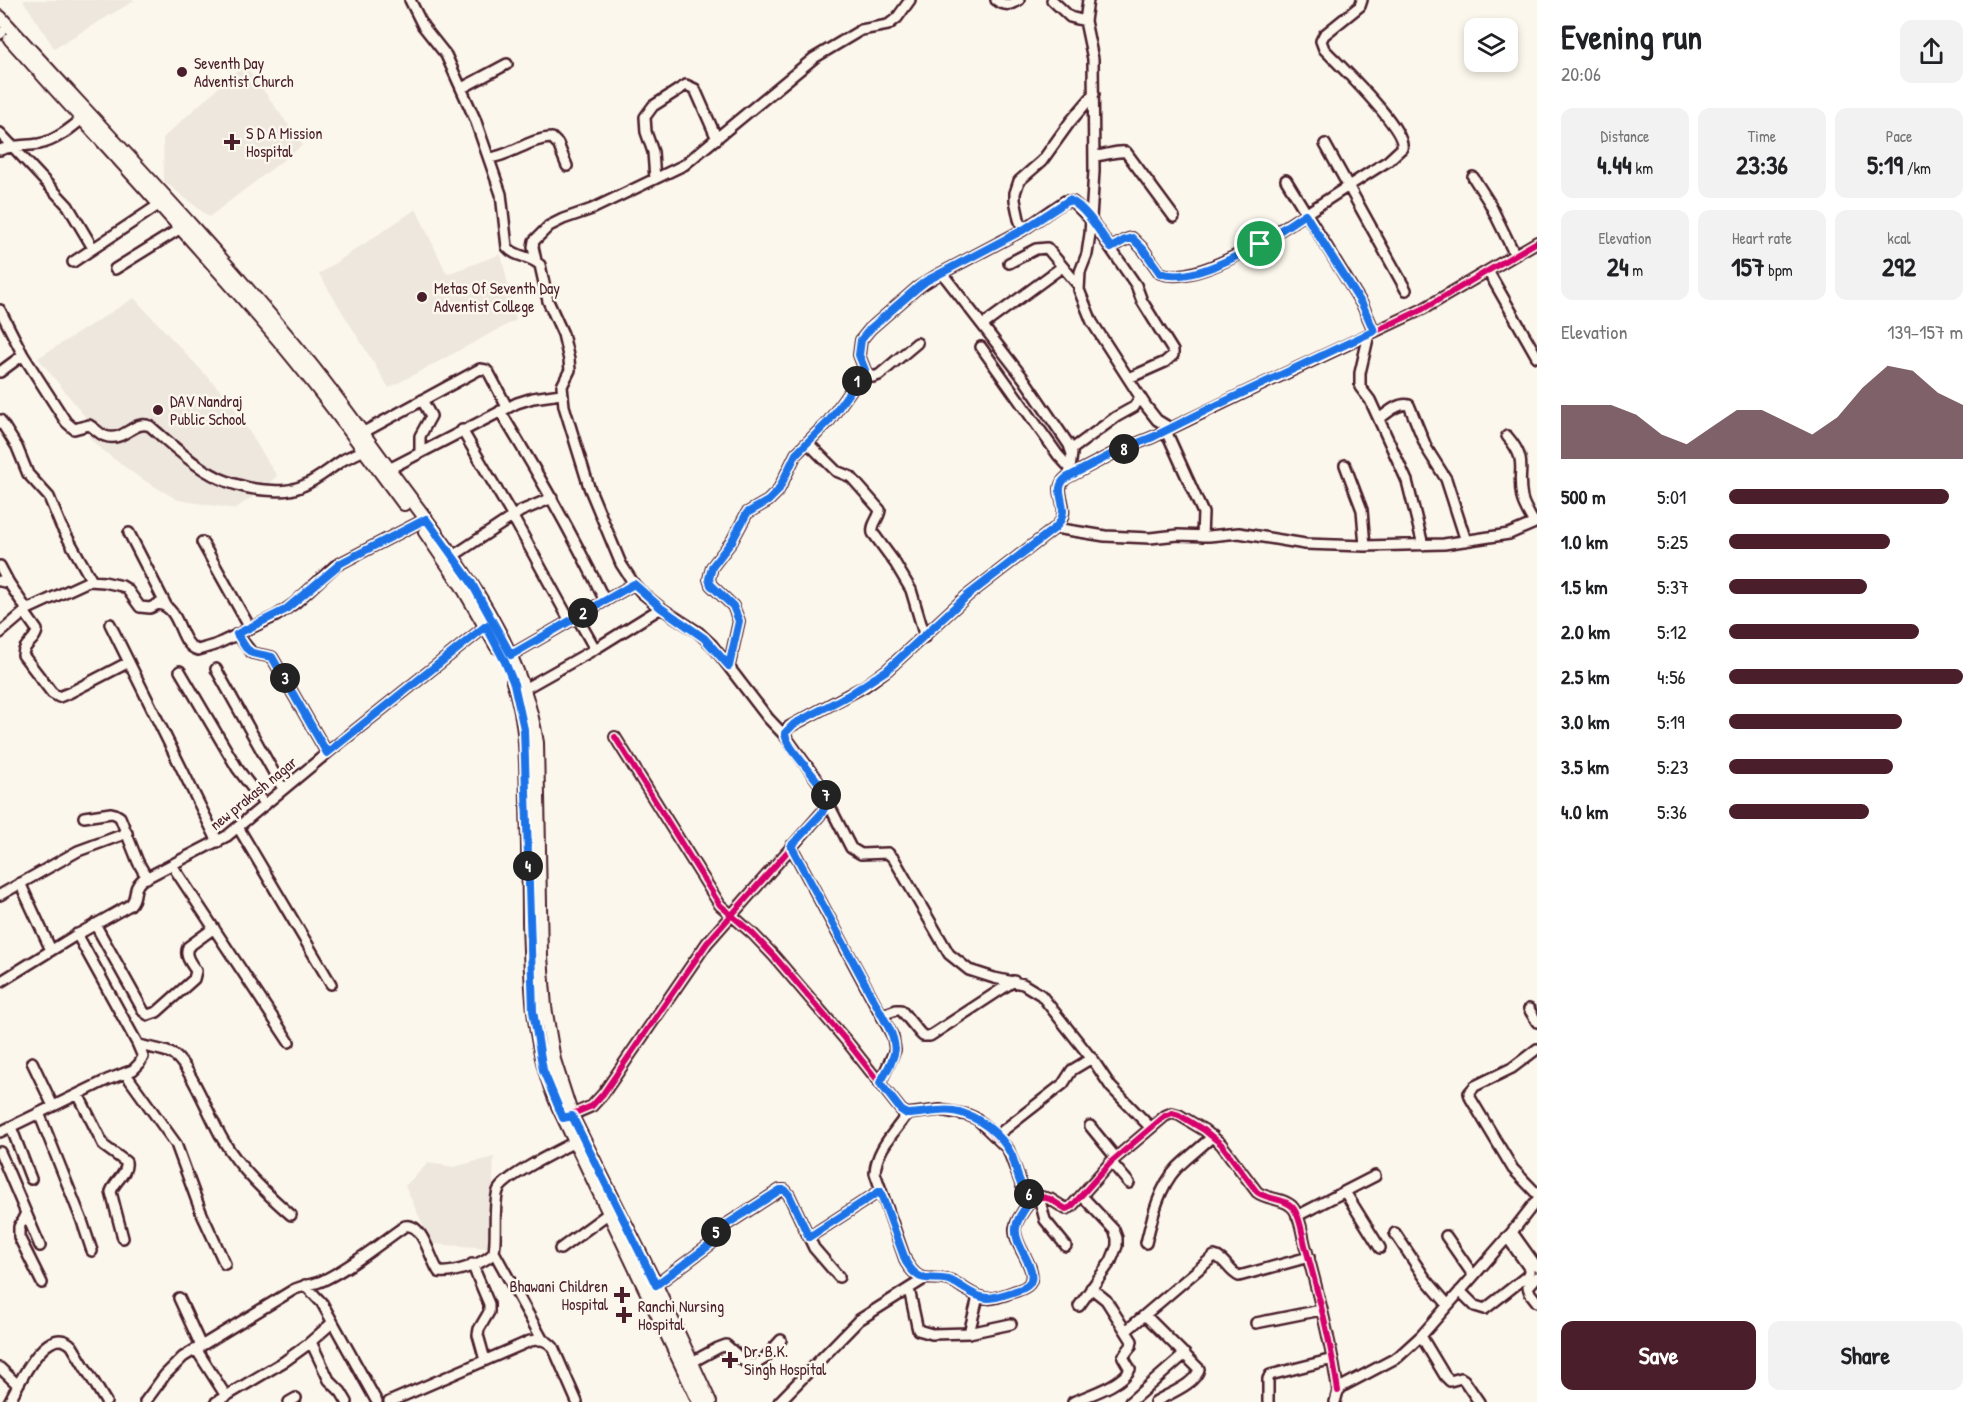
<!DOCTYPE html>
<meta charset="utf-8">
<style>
body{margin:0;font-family:"Patrick Hand",sans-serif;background:#f2f2f2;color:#202124;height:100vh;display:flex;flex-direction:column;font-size:22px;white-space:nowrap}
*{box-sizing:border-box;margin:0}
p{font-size:20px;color:#757577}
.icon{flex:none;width:33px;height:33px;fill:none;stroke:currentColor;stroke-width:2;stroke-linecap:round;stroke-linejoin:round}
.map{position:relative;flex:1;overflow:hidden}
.side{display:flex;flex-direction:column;background:#fff;width:450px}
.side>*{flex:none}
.fabs{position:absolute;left:1464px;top:18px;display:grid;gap:12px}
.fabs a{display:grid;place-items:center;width:54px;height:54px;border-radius:12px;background:#fff;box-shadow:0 3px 9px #0003;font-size:30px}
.pin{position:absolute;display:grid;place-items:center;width:51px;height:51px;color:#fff;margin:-26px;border:3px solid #fff;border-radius:50%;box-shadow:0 2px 6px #0007}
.km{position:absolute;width:30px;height:30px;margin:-15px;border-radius:50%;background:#222;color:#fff;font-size:16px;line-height:30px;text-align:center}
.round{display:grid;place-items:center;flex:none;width:63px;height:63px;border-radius:12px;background:#f2f2f2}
.overview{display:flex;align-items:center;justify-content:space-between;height:102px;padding:0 24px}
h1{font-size:33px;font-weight:700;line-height:45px}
.metrics{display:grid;grid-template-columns:repeat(3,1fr);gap:9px;height:102px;padding:6px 24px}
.metrics div{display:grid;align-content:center;border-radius:12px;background:#f2f2f2;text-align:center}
.metrics b{font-size:26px;font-weight:700}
.metrics small{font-size:16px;font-weight:400}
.metrics p{font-size:16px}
.chart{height:168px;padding:12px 24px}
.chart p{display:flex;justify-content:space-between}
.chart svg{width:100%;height:108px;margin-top:6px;fill:#4a1f2b;opacity:.7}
.primary-button{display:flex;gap:12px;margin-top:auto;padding:12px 24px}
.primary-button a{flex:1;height:69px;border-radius:12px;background:#4a1f2b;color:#fff;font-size:24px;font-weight:700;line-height:69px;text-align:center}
.primary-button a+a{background:#f2f2f2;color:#202124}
ul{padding:0 24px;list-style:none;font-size:20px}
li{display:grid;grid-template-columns:96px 72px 1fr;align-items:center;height:45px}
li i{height:15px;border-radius:8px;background:#4a1f2b}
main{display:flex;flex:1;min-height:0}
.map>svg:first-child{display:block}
</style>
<main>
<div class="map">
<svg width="1537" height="1402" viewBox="0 0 1537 1402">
<rect width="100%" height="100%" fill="#fbf7ec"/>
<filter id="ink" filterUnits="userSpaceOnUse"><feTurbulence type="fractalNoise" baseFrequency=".0167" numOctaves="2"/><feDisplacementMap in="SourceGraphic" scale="12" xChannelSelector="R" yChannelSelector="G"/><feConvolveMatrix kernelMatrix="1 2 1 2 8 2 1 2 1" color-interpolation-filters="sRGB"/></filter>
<g filter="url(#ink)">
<path fill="#eee7de" d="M 23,0 L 134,0 L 134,1 L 54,48 Z
M 244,64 L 303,145 L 209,217 L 164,181 L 163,138 Z
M 416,209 L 447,274 L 501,254 L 516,320 L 389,388 L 319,274 Z
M 134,298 L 230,401 L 277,476 L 255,495 L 235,509 L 178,500 L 140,478 L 110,456 L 92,441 L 83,426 L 87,419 L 38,358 Z
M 494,1157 L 490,1248 L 432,1244 L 405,1186 L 428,1163 L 453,1167 Z"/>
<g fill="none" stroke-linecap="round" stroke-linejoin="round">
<g stroke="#4a1f2b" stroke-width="14">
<path id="minor" d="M 410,0 L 423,26 L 446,55 L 475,119 L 501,194 L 507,247 C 516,258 530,255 540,265 L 548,301 L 563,334 L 569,360 L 570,370 L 562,386 L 564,406 L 589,487 L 621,564 L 634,584 L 641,592 L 661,608 L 698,632 L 712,645 L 768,718 L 786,737
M 996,0 C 1004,6 1011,6 1019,0
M 1052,0 L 1070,17 L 1085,21
M 1088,0 L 1085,21 L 1093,59 L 1094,171 L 1090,234 L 1087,254 L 1080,272 L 1079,290 L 1092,322 L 1146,406 L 1157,420 L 1170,428
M 0,34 L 2,32
M 462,88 L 507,64
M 0,133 L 68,206 L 93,248
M 1325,144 L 1406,290
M 0,150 C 13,145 26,146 39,144 C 55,141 70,129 82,119
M 1094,156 C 1105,156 1117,150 1126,152 L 1174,217
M 489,158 C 511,156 530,138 552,138 L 558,144 L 567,166
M 1473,177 L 1489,202 L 1515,255
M 655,179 L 653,152 L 646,132 L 645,117 L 653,106 L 686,85 L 695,89 L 717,139
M 1286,180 L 1363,306 L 1374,331
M 1023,230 L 1019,219 L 1015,200 L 1015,193 L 1019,181 L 1042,161 L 1070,122 L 1094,94
M 1111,248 L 1125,240 L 1132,238 L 1143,249 L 1160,273 C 1199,287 1278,231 1310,211 C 1336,194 1362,177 1388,161 L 1402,148 C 1407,129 1339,65 1324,49 L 1321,41 L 1324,35 L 1360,6 L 1362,0
M 536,261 L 533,247 L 534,241 L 549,226 L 563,219 L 592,209 L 684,165 L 814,58 L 861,30 L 888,25 L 897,18 L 910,0
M 73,262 L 160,204
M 1009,263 L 1036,249 L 1047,248 L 1079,286
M 115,269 L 181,228
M 1488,271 L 1537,357
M 942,273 L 1024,379 L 1069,445 L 1072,454 L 1069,476
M 0,310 L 23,355 L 66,422 L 74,429 L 89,425 C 95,428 99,434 105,436 C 124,443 134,419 150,426 C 185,457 214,486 264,490 C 276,491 288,492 300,487 C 316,481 329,469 343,460 C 350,456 357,454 364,450
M 983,325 L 1062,267
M 1369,334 L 1360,373 L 1360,387 L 1370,400 L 1407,481 L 1423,545
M 981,347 L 1058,455 L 1069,467
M 865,370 L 873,377 L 879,375 L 917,343
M 0,372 L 23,355
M 500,411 C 538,473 573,535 605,601
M 1379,419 C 1387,413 1399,402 1409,405 L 1427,449 L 1446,479 L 1466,541
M 0,420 L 17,447 L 28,474 L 49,497 L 61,526 L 92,581
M 462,430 L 513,517 L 570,621
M 1166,431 L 1203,513 L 1202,536
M 362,433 L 480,369 L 486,370 L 489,373 L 507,407
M 1507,436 C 1530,463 1516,468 1522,498 C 1524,507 1530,515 1534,523
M 808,443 L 836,471 L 851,477 L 880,510 C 879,519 871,524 873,533 L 895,563 L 911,590 L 925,637
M 1071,450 L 1116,417 L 1134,407 L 1140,397
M 420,452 L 420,436 L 431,416 L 422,400
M 1345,465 L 1362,510 L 1365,546
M 389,469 L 517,403 L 533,398 L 561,394
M 1055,528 L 1105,536 L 1150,538 L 1178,535 L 1209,536 L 1239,533 L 1305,544 L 1365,546 L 1444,544 L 1509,534 L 1537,522
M 129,533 L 167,607
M 202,542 L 250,628
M 453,556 L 521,511 L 552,498
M 0,566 L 9,583
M 0,581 L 9,583 L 25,607 L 28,609 L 89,581 L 104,582 L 122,586 L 127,589 L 140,607 L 150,608 L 158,604 C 182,607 178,645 198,650 L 215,645 L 276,616 L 295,603 L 335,566 L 426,519
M 25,613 L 37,630 C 36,641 23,644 23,655 L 52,693 L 59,697 L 69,693 L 129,662
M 577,617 L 595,649
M 110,624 L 218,842
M 0,633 L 28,609
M 237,634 L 252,653 L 272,657 L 327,753
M 511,655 L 634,584
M 729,666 L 739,621 L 733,606 L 711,585 L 709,579 L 712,567 L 732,541 L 747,513 L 768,501 L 778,491 L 796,454 L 829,421 L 865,370 L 859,355 L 861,340 L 870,329 L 917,288 L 936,276 L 1023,230 L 1065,201 L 1073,202 L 1091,220 L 1136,285 L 1142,301 L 1173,351 L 1173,355 L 1165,362 L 1129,378
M 216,669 L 283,789
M 180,671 L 237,768 L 265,805
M 524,689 L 595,649 L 661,608
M 615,737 L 720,905 L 753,934 L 774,956 L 849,1044 L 901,1110 L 907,1114 L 940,1110 L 968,1115 L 977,1119 L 1008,1149 L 1023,1189 L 1029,1194 L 1050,1199 L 1066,1209 L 1071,1207 L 1111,1162 L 1165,1116 L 1172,1113 L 1179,1115 L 1204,1130 L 1221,1144 L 1257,1192 C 1267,1200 1287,1198 1294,1209 C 1301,1219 1302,1234 1305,1245 C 1318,1292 1331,1342 1338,1391
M 827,801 L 851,848 L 861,854 L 888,853 L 894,859 L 949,954 L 969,970 L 994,978 L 1023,984 L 1041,995 L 1095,1063 L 1111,1087 L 1151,1128
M 84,817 L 111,813 L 115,814 L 120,817 L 138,862 L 147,878
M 238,827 L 331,984
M 791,846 L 893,1037 L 895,1050 L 880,1083
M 172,865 L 289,1042
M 20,883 L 51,950
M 0,895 L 78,851 L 127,833
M 95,924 L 144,1012 L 148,1015 L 157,1012 L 194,979 L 196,971 C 191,963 184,956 188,947 L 214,928
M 0,982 L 73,937 L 130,905 C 139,896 131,890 142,880 L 227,836 L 332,749 L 486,626
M 1529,1009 L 1537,1022
M 882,1015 L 896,1010 L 901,1010 L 920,1033 L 923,1036 L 930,1036 L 1014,981
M 139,1045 C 149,1048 165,1049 174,1055 C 191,1067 211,1120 223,1140 C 241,1170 265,1192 291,1215
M 1537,1049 L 1512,1068 L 1475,1086 L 1469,1093 L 1471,1099 L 1513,1169 L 1537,1194
M 32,1062 L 53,1106
M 125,1073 L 176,1144 L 201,1212 L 225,1264
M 78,1094 L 104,1146 L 126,1162 C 128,1174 114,1181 111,1192 L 123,1238
M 39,1113 L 82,1221 L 92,1251
M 907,1114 C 894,1133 876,1150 875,1173 L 906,1262 C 921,1286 927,1275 949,1280 C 955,1282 960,1286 965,1289 C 985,1302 992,1300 1013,1292 C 1018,1290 1025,1289 1029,1284 C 1040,1269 1013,1246 1015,1228 C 1017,1217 1028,1205 1034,1196
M 567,1117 L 592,1106 L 603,1094 L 707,943 L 825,809 L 827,801 L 822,787 L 786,737 L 785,733 L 789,727 L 865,686 L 887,670 L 967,596 L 1055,528 C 1076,508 1049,492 1066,478 L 1118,451 L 1153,437 L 1244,393 L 1423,309 L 1537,242
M 1090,1126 L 1116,1158
M 11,1127 L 31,1179
M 0,1132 L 107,1080 L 133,1070 L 139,1064 L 143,1057 L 137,1043 L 77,934
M 996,1136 L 1063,1084 L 1072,1070 L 1092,1058
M 0,1152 L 40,1246
M 1111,1162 L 1129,1183
M 1345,1192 L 1380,1248
M 1039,1197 L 1045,1220 L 1066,1246
M 26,1213 L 19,1227 L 19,1237 L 42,1283
M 1297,1216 L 1375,1176
M 1512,1232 L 1537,1267
M 1395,1233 L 1425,1278 L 1448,1305
M 1446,1236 L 1473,1275
M 809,1237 L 880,1191
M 1146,1243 C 1152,1218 1159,1187 1177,1168 C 1188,1157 1201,1147 1213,1136
M 560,1249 L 609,1213
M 494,1252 L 542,1339
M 472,1264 L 489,1304 L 489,1312 L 479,1329 L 478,1335 L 485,1360
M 1537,1277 L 1528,1287 L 1530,1293 L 1537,1302
M 305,1285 L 322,1303 L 377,1402
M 656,1285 L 711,1244 L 718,1230 L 780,1190 L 785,1190 L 789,1195 L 814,1248 L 839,1277
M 909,1289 L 917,1326 L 918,1330 L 932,1334 L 969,1333 L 978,1297
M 1460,1291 L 1475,1306 L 1485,1309 L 1527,1276 L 1529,1272 L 1529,1268 L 1507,1237
M 179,1298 L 201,1346
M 1079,1306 L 1111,1261 L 1117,1246 L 1117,1238 L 1114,1230 L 1082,1196
M 1145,1315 L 1199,1369 C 1196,1384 1168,1394 1155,1402
M 1256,1323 L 1321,1310
M 1126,1331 L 1214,1256 C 1225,1258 1229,1272 1239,1276 L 1309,1257
M 969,1333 L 1011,1324
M 1421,1336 L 1445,1376 L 1450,1381 L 1461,1378 L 1464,1380 L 1479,1402
M 311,1342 L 329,1380 L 341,1392 L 347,1402
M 196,1349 L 226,1396
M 692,1362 L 718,1348 L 726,1345 L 746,1363 L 754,1365 L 764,1359 L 781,1340
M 0,1368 L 18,1385
M 9,1402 C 18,1386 47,1320 72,1346 L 106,1402
M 145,1402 L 165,1375 L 183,1357 L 293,1290 C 303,1285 314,1285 324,1280 C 353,1266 379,1244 405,1226 C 423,1222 430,1260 439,1272 C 452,1274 487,1263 494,1252 C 497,1234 493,1207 498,1191 C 503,1177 565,1147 581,1139
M 216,1402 L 285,1361 L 307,1345 L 332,1323
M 289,1402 L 296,1398
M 389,1402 L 530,1341 C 540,1339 546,1339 553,1347 L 577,1402
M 779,1402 L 859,1320 L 924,1279
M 1073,1402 C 1089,1395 1122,1385 1130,1369 L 1123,1357 L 1131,1346 L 1132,1341 L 1106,1300 L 1091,1288
M 1130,1402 L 1185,1354
M 1268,1402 L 1268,1379 L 1270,1375 L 1333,1359
M 1335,1402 L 1338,1391 L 1343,1386 L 1398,1357 L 1421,1336 L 1512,1232 L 1537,1200"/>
</g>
<g stroke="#4a1f2b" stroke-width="16">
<path id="major" d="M 0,17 C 104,131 211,242 309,362 C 338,398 366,438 394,476 C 454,557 521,640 537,743 L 541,957 L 545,1007 L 554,1060 L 572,1116 L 656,1285 L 710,1402
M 10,39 C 95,134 182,227 265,324 C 314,381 359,443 404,504
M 425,532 L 462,586 L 497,647
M 513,682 C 527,721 526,762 527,804 C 528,843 529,883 529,922 C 531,985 532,1047 558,1106 L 699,1402"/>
</g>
<use href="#minor" stroke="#fbf7ec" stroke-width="9"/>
<use href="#major" stroke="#fbf7ec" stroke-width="12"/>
<g stroke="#fbf7ec" stroke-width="10">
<path id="cycleway" d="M 615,737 L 720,905 L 753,934 L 774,956 L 849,1044 L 901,1110 L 907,1114 L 940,1110 L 968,1115 L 977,1119 L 1008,1149 L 1023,1189 L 1029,1194 L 1050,1199 L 1066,1209 L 1071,1207 L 1111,1162 L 1165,1116 L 1172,1113 L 1179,1115 L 1204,1130 L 1221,1144 L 1257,1192 C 1267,1200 1287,1198 1294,1209 C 1301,1219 1302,1234 1305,1245 C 1318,1292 1331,1342 1338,1391
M 563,1118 L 592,1106 L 603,1094 L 707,943 L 825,809 L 827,801 L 822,787 L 786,737 L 785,733 L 789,727 L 865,686 L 887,670 L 967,596 L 1055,528 C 1073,510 1056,501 1061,482 L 1118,451 L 1153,437 L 1244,393 L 1423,309 L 1537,242"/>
</g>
<use href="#cycleway" stroke="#d6006c" stroke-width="6"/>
</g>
</g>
<g fill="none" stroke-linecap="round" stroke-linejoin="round" filter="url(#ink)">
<g stroke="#fff" stroke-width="12">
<path id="route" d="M 1069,200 C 1086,207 1101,234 1111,248 L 1125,240 L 1132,238 L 1143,249 L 1160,273 C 1199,287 1274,235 1305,214 L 1363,306 L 1374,331 L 1211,408 L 1153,437 L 1118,451 L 1066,478 C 1049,492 1075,507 1055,528 L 967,596 L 887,670 L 849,695 L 794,724 L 785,733 C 787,752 821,777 828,801 L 821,814 L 791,846 L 889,1028 C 901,1053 892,1060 880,1083 L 901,1110 L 907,1114 C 923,1114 937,1109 954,1111 C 977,1115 1002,1134 1012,1156 C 1018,1171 1017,1189 1034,1196 C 1028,1205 1017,1217 1016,1228 C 1013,1246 1040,1269 1029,1284 C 1025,1289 1018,1290 1013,1292 C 992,1299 985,1302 965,1289 C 960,1286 955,1282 949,1280 C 928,1275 921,1286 906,1262 L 880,1191 L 809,1237 L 789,1195 L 785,1190 L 780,1190 L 718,1230 L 711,1244 L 656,1285 L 572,1116 L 563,1118 L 543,1070 L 533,1011 L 524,729 L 514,684 L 505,662 L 486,626 L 327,753 L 272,657 L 252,653 L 246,648 L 237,634 L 285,610 L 341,563 L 426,519 L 471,582 L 511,655 L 634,584 L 661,608 L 704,638 L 729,666 L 739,621 L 733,606 L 711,585 L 709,579 L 712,567 L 732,541 L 747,513 L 768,501 L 778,491 L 796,454 L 829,421 L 865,370 L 859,355 L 861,340 L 870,329 L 917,288 L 926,281 L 1023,230 Z"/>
</g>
<use href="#route" stroke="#1a73e8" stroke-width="8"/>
</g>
<g fill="#4a1f2b" stroke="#fbf7ec" stroke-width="2">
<circle cx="182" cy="72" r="6"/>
<path d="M229 133h6v6h6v6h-6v6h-6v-6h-6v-6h6z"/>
<circle cx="422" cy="297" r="6"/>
<circle cx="158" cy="410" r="6"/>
<path d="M619 1286h6v6h6v6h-6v6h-6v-6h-6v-6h6z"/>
<path d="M621 1306h6v6h6v6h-6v6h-6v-6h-6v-6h6z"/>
<path d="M727 1351h6v6h6v6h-6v6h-6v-6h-6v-6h6z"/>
</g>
<g text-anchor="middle" stroke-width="5" stroke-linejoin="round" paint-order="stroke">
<g font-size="16" fill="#4a1f2b" stroke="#fbf7ec" text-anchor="start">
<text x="194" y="69">Seventh Day<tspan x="194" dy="18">Adventist Church</tspan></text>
<text x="246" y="139">S D A Mission<tspan x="246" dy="18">Hospital</tspan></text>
<text x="434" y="294">Metas Of Seventh Day<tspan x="434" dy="18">Adventist College</tspan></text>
<text x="170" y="407">DAV Nandraj<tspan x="170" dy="18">Public School</tspan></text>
<text x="608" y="1292" text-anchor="end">Bhawani Children<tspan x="608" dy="18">Hospital</tspan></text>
<text x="638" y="1312">Ranchi Nursing<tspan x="638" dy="18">Hospital</tspan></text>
<text x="744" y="1357">Dr. B.K.<tspan x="744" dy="18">Singh Hospital</tspan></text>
</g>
<g font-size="16" fill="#4a1f2b" stroke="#fbf7ec">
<text transform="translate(253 793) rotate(-39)" y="6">new prakash nagar</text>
</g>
</g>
</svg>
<div class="fabs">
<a><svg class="icon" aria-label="layers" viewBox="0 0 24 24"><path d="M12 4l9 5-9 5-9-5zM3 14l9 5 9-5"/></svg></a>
</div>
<div class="pin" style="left:1260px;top:244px;background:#1e9e55"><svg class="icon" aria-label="arrive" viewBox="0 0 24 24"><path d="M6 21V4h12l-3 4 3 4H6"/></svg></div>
<b class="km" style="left:857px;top:381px">1</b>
<b class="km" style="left:583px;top:613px">2</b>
<b class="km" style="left:285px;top:678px">3</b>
<b class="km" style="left:528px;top:866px">4</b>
<b class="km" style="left:716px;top:1232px">5</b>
<b class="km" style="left:1029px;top:1194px">6</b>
<b class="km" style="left:826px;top:795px">7</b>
<b class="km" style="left:1124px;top:449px">8</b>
</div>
<section class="side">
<div class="overview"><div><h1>Evening run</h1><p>20:06</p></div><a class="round"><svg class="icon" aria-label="share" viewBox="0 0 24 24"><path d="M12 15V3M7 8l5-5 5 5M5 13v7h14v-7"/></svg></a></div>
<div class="metrics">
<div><p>Distance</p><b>4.44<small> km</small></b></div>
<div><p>Time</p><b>23:36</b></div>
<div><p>Pace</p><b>5:19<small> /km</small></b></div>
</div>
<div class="metrics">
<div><p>Elevation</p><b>24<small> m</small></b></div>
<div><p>Heart rate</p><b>157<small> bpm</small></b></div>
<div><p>kcal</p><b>292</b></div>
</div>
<div class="chart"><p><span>Elevation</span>139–157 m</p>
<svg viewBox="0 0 160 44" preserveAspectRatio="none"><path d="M0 44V22L10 22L20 22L30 26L40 34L50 38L60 31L70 24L80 24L90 29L100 34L110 27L120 15L130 6L140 8L150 17L160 22V44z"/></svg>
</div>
<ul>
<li><b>500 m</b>5:01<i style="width:94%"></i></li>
<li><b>1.0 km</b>5:25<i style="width:69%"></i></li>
<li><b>1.5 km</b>5:37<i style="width:59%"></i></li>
<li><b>2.0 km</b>5:12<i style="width:81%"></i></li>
<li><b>2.5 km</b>4:56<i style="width:100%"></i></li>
<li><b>3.0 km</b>5:19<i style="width:74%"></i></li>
<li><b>3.5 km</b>5:23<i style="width:70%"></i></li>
<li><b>4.0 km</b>5:36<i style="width:60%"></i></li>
</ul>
<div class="primary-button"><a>Save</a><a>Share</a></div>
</section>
</main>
